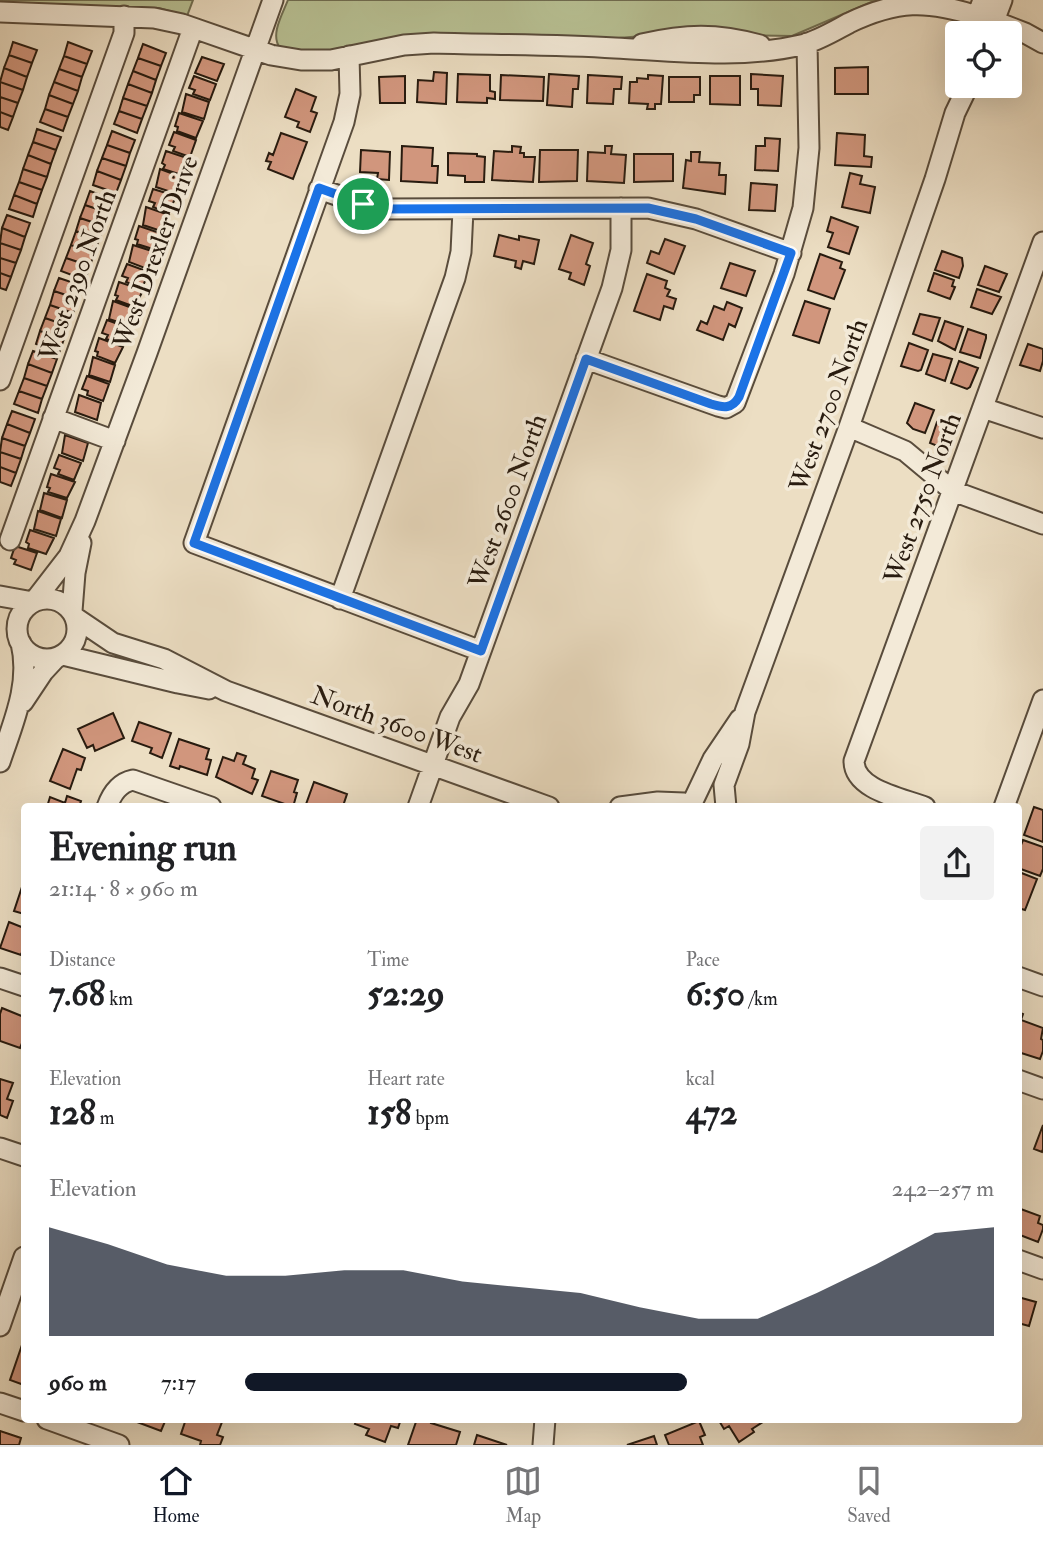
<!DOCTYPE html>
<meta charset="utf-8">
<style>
body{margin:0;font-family:"IM FELL Double Pica",serif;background:#f2f2f2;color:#202124;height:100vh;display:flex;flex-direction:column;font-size:26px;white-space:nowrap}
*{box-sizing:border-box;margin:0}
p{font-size:23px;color:#757577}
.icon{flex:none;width:38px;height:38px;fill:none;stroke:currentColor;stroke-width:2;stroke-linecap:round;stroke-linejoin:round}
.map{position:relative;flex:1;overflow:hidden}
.side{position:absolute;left:21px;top:803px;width:1001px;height:620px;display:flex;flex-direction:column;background:#fff;border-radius:7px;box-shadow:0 7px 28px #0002}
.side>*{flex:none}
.controls{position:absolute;left:945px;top:21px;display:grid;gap:14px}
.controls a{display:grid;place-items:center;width:77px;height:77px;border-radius:7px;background:#fff;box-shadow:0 7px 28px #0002;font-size:35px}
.pin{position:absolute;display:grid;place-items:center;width:60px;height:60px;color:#fff;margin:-30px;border:4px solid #fff;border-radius:50%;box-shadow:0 2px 7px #0007}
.round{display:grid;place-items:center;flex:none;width:74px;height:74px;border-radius:7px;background:#f2f2f2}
.summary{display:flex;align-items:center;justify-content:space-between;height:119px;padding:0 28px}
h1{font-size:38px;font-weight:700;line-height:52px}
.metrics{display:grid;grid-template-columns:repeat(3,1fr);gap:10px;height:119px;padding:7px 28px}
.metrics div{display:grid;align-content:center}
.metrics b{font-size:35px;font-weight:700}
.metrics small{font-size:19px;font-weight:400}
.metrics p{font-size:19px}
.chart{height:196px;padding:14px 28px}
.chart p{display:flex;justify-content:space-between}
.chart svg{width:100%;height:126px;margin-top:7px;fill:#111827;opacity:.7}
ul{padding:0 28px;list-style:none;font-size:23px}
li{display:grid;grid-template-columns:112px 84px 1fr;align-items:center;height:52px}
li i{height:18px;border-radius:9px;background:#111827}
.tab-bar{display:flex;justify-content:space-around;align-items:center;height:98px;border-top:2px solid #e0e0e0;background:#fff;font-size:19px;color:#757577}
.tab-bar a{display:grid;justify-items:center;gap:4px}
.tab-bar .current{color:#111827}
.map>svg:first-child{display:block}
</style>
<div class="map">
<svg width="1043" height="1445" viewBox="0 0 1043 1445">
<rect width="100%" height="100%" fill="#ecdec3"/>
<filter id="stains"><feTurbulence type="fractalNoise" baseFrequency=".00286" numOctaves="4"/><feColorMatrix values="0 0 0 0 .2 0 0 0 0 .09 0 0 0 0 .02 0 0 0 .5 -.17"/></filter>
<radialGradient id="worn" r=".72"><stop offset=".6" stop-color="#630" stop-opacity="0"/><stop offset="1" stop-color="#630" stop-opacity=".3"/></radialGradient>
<path fill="#b8c194" stroke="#706e52" stroke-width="2" d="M 0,0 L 193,0 L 187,16 L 159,8 L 0,4 Z
M 288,0 L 876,0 L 792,36 L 666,34 L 607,39 L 409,35 L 319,53 L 280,48 C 270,35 282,15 288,0 Z"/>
<path fill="#d1967d" stroke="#281b0f" stroke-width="2" d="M 13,42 L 37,50 L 32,63 L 9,55 Z
M 68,42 L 92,51 L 87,64 L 64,56 Z
M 143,44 L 166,53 L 161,66 L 138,58 Z
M 9,55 L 32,63 L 27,77 L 4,68 Z
M 64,56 L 87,64 L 82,77 L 59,69 Z
M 202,57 L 224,64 L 217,81 L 195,73 Z
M 138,58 L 161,66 L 156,80 L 133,71 Z
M 868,67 L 868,94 L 835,94 L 835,68 Z
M 4,68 L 27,77 L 23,90 L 0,82 Z
M 59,69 L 82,77 L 78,91 L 54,82 Z
M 133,71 L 156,80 L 152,93 L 128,84 Z
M 434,72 L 447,73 L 446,104 L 417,102 L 418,80 L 433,81 Z
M 458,74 L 490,75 L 490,91 L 495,92 L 495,99 L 487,98 L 487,103 L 457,102 Z
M 549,74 L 579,76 L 578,89 L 573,89 L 572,107 L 547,105 Z
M 751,74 L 783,76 L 781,106 L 758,105 L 758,89 L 751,89 Z
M 501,75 L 544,77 L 543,101 L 500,100 Z
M 588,75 L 622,77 L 621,89 L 614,89 L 613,104 L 587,103 Z
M 648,75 L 663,76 L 661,104 L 655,104 L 655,109 L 647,109 L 648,104 L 629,103 L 630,82 L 637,82 L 637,78 L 648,79 Z
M 194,76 L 216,84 L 210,100 L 193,94 L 195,90 L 189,88 Z
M 405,76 L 405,103 L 380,103 L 379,77 Z
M 710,76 L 740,76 L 740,105 L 710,104 Z
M 669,77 L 700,77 L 700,95 L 694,95 L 694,102 L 669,102 Z
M 0,82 L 23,90 L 18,103 L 0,97 Z
M 54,82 L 78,91 L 73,104 L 49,95 Z
M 128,84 L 152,93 L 147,106 L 123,98 Z
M 296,89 L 316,97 L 311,111 L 317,113 L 310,132 L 297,127 L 299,122 L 285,117 Z
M 186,94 L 209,102 L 204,119 L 182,112 Z
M 49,95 L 73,104 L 68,117 L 45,109 Z
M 0,97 L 18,103 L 13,117 L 0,112 Z
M 123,98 L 147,106 L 142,119 L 119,111 Z
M 45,109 L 68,117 L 63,131 L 40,122 Z
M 119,111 L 142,119 L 137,133 L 114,124 Z
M 0,112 L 13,117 L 8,130 L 0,127 Z
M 179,113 L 203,121 L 196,138 L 177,131 L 178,127 L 175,126 Z
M 37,129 L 61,137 L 56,150 L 33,142 Z
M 112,131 L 135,140 L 130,153 L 107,145 Z
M 174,132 L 196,140 L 190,157 L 173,151 L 175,147 L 169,145 Z
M 281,133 L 307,142 L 293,179 L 268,169 L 271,162 L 266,161 L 269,153 L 273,155 Z
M 837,133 L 865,135 L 864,156 L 872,157 L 871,167 L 835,165 Z
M 765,138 L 780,139 L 778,171 L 755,170 L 756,146 L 765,146 Z
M 33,142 L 56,150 L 51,164 L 28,155 Z
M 107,145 L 130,153 L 126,166 L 102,158 Z
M 402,146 L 433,148 L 432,166 L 438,166 L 437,183 L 401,181 Z
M 512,146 L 521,147 L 520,153 L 524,153 L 524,157 L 535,157 L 533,182 L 492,180 L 494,151 L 512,152 Z
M 605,146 L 612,146 L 611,154 L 626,155 L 624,183 L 587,181 L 588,152 L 605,153 Z
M 361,150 L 390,152 L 389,180 L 377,179 L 378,173 L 360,172 Z
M 540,150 L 578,150 L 577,181 L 539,182 Z
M 166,151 L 190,159 L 182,175 L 163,169 L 165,165 L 162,163 Z
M 691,152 L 700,152 L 699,162 L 720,163 L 719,175 L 726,175 L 725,194 L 683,188 L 686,160 L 691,161 Z
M 448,153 L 477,154 L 477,156 L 485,157 L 484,182 L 465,182 L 465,176 L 448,175 Z
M 634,154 L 673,154 L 673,181 L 634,182 Z
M 28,155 L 51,164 L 47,177 L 23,169 Z
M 102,158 L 126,166 L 121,180 L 97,171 Z
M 23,169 L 47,177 L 42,190 L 19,182 Z
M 160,169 L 182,177 L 177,194 L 156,187 Z
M 97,171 L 121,180 L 116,193 L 93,185 Z
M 850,173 L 862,176 L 860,184 L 875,187 L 870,213 L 842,207 Z
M 19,182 L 42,190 L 37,204 L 14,195 Z
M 751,183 L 777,185 L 775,211 L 749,210 Z
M 153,189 L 176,196 L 169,213 L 153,207 L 155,203 L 149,201 Z
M 90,191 L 113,200 L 109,213 L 85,205 Z
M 14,195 L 37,204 L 33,217 L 9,209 Z
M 85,205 L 109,213 L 104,226 L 80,218 Z
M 146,207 L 169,215 L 164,232 L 143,225 Z
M 7,215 L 30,223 L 25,237 L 2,228 Z
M 831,217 L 858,227 L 849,254 L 828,247 L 833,233 L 827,231 Z
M 80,218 L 104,226 L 99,240 L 76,231 Z
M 139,226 L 163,234 L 156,250 L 137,244 L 138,240 L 135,239 Z
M 2,228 L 25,237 L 21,250 L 0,243 Z
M 76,231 L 99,240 L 94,253 L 71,245 Z
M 499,235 L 519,240 L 519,236 L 539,240 L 534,264 L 523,261 L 521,269 L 515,267 L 516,261 L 494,256 Z
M 571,235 L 593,243 L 586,264 L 590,266 L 584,285 L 569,279 L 571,273 L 559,269 Z
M 665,239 L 685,246 L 674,274 L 647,263 L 651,251 L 659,254 Z
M 0,243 L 21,250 L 16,263 L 0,258 Z
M 71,245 L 94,253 L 90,266 L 66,258 Z
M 133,245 L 155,252 L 150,270 L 129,262 Z
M 942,251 L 962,258 L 963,266 L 959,278 L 935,270 Z
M 820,254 L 842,262 L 840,268 L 845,270 L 834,299 L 808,290 Z
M 0,258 L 16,263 L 11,277 L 0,273 Z
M 66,258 L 90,266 L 85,280 L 61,271 Z
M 730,263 L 755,271 L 746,296 L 721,288 Z
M 127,264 L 149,272 L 142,288 L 126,282 L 128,278 L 122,276 Z
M 985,266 L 1007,274 L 999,292 L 978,285 Z
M 0,273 L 11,277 L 6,290 L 0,288 Z
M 934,273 L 954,280 L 952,286 L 955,287 L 950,299 L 928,291 Z
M 647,274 L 667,281 L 665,288 L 670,290 L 667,296 L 676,299 L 673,309 L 664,306 L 660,320 L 634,311 Z
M 59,278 L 83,286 L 78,299 L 54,291 Z
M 119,282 L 143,290 L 135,307 L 116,300 L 118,296 L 115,295 Z
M 977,289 L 1001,297 L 992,314 L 971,307 Z
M 54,291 L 78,299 L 73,313 L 50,305 Z
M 113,301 L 135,309 L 130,326 L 109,319 Z
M 805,301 L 830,309 L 819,343 L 793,335 Z
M 727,302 L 742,308 L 735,327 L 729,324 L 723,340 L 697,330 L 701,321 L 707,324 L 714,306 L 724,310 Z
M 50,305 L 73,313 L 68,326 L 45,318 Z
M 920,314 L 940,318 L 932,341 L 913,334 Z
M 45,318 L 68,326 L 64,339 L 40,331 Z
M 107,320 L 129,328 L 123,344 L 106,339 L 108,335 L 102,333 Z
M 945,321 L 963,327 L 955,350 L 938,341 Z
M 968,329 L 986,335 L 986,338 L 980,358 L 960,352 Z
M 40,331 L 64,339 L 59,353 L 36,344 Z
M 99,338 L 123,347 L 115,363 L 97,356 L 98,352 L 95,351 Z
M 909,343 L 928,350 L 921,370 L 918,371 L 901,366 Z
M 1028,344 L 1043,349 L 1043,361 L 1040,371 L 1020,365 Z
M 33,351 L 57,359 L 52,373 L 28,364 Z
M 933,354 L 952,359 L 945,381 L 926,374 Z
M 93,357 L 115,365 L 110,382 L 89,375 Z
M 959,361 L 978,368 L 970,387 L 967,389 L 951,383 Z
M 28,364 L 52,373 L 47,386 L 24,378 Z
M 87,376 L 109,384 L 103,401 L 87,395 L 88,391 L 82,389 Z
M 24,378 L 47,386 L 42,399 L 19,391 Z
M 19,391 L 42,399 L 38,413 L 14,404 Z
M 79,395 L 101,403 L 97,420 L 75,412 Z
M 915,403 L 934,410 L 925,433 L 913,429 L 907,423 Z
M 12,411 L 35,419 L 30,433 L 7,424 Z
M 937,422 L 954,429 L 947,450 L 930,443 Z
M 7,424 L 30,433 L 25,446 L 2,438 Z
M 65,435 L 88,443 L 83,461 L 62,453 Z
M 2,438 L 25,446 L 21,459 L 0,452 Z
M 0,452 L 21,459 L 16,473 L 0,467 Z
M 59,455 L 81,463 L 74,480 L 58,474 L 60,470 L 54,468 Z
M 0,467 L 16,473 L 11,486 L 0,482 Z
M 51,474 L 75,482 L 67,498 L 48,492 L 50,488 L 47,487 Z
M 44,493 L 67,500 L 62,518 L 40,510 Z
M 38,511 L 61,519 L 56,536 L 34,529 Z
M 30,530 L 54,538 L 46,554 L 28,548 L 29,544 L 26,542 Z
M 15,546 L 37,553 L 31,570 L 14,564 L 16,560 L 11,558 Z
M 113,713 L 124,738 L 95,751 L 93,745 L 87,748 L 78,729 Z
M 139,722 L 171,733 L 162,758 L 150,753 L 152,748 L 132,741 Z
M 179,739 L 209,749 L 206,759 L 211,760 L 207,775 L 180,766 L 179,769 L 170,766 Z
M 63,749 L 85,758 L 81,770 L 77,769 L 70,789 L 50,781 Z
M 237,753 L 246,756 L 243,764 L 255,769 L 252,778 L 258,780 L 252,794 L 216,777 L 223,757 L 234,761 Z
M 271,771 L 298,780 L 294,792 L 297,793 L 293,807 L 262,796 Z
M 314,782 L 347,794 L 343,806 L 345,807 L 305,807 Z
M 67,796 L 81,801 L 79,807 L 47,807 L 50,797 L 65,803 Z
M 1034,807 L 1043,810 L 1043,842 L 1024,835 Z
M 1023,840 L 1043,847 L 1043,869 L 1040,876 L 1018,868 L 1018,852 Z
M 1019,872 L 1037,879 L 1025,910 L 1018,908 Z
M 22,887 L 24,888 L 24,914 L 14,911 Z
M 9,922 L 24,928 L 24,946 L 21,955 L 0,948 Z
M 2,1008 L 24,1017 L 24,1038 L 20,1048 L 0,1041 L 0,1014 Z
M 1018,1012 L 1023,1014 L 1021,1020 L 1043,1028 L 1041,1039 L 1043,1040 L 1043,1051 L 1040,1059 L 1018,1052 Z
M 0,1079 L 13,1083 L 7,1099 L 13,1101 L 7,1118 L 0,1115 Z
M 1043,1125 L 1043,1149 L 1042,1152 L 1034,1149 Z
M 1018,1208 L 1040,1216 L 1038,1223 L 1043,1225 L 1043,1229 L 1038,1242 L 1020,1235 Z
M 1018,1297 L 1036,1302 L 1029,1326 L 1018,1323 Z
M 22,1345 L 24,1346 L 24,1385 L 10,1380 Z
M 129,1419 L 166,1419 L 161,1431 Z
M 186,1419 L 215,1419 L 222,1422 L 217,1435 L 223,1437 L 220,1445 L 200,1445 L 201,1441 L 181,1434 Z
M 357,1419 L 401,1419 L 398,1428 L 391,1426 L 385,1442 L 366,1435 L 369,1429 L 355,1424 Z
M 417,1419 L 432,1419 L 431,1423 L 460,1432 L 456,1445 L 408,1445 Z
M 718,1419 L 766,1419 L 766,1420 L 752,1429 L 754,1432 L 739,1442 L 729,1426 L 724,1429 Z
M 699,1421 L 705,1435 L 700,1437 L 703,1445 L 669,1445 L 665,1435 Z
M 0,1431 L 21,1438 L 19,1445 L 0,1445 Z
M 477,1435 L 507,1445 L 474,1445 Z
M 654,1436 L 657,1445 L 627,1445 Z"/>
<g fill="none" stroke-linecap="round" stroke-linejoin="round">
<g stroke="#594c3c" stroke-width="23">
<path id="minor" d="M 0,12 L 154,18 L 182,24 L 271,55 L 301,60 L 331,60 L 404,45 L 434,43 C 494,45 555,44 615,48 C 674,51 742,59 801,45 C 818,41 834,31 849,23 C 897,0 927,0 977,16
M 994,21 L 1025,33 L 1043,43
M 990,32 L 1002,0
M 971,33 L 983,0
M 642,44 C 686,34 716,33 760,45
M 349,56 L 350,94 L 344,122 L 194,543 L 481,651
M 319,189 L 363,204 L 383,209 L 648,208 L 696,219 L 791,253
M 586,359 L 718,406 L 726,408 L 735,403 L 784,274 L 803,208 L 809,148 L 807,43
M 0,380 L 124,33 L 124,16
M 983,408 L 1043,428
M 53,418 L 115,441
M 849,427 L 905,451 L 953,491 L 1043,524
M 10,540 L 193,28
M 0,596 L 33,602
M17 629a30 30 0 1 1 60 0a30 30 0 1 1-60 0Z
M 340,599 L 455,278 L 461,252 L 463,210
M 35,600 L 69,556 L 85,521 L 147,353 L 273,0
M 72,611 L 75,573 L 81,543
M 76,618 L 113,643 L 164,659 L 226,691 L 549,807
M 63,655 L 178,683 L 209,689
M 23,702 L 43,672 L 56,658
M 0,762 C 13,723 31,684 21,643
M 694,799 L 713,759 L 740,719
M 107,807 C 112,793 119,783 133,780 L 211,807
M 418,807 L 450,717 L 469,684 L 612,288 L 621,250 L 621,208
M 620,807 L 658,802 L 684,803
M 726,807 L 724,785 L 739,744 L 745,712 L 849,427 L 935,179 L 955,113 L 968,86
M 925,807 C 902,798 854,790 854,761 L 1043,242
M 1004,807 L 1043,700
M 1018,977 L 1043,986
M 0,978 L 24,986
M 1018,1080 L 1043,1089
M 0,1148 L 24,1156
M 1018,1260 L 1043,1269
M 0,1326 L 24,1257
M 0,1403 L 24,1411
M 47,1419 L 119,1445
M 543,1445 L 545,1419"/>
</g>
<use href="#minor" stroke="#f3ead8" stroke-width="19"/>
</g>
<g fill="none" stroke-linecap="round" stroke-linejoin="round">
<g stroke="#fff" stroke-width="14">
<path id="route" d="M 319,188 L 363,204 L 383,209 L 648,208 L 696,219 L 791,253 L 739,397 C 732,409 724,408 711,404 L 586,359 L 481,651 L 194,543 Z"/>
</g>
<use href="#route" stroke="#1a73e8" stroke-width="9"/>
</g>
<g text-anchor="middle" stroke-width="7" stroke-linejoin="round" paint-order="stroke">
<g font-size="26" fill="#281b0f" stroke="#f3ead8">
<text transform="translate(155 252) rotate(-70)" y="9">West Drexler Drive</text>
<text transform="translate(77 275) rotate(-70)" y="9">West 2390 North</text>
<text transform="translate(828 405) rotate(-70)" y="9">West 2700 North</text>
<text transform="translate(922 498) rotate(-70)" y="9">West 2750 North</text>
<text transform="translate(507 501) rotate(-70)" y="9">West 2600 North</text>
<text transform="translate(397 724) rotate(20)" y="9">North 3600 West</text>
</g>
</g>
<rect width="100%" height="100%" filter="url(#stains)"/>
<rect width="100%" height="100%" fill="url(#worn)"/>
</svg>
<div class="controls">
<a><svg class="icon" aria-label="locate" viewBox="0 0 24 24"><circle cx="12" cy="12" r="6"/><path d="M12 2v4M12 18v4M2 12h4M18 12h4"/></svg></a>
</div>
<div class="pin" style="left:363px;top:204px;background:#1e9e55"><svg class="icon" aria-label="arrive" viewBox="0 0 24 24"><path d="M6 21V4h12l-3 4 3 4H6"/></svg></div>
<section class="side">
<div class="summary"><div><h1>Evening run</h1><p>21:14 · 8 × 960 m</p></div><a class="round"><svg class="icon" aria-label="share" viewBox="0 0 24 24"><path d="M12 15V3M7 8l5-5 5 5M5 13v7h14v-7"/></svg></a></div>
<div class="metrics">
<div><p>Distance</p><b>7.68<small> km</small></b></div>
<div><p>Time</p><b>52:29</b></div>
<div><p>Pace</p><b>6:50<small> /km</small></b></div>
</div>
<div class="metrics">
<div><p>Elevation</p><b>128<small> m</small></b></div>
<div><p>Heart rate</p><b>158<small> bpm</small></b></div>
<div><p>kcal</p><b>472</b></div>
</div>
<div class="chart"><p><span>Elevation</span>242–257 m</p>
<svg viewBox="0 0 160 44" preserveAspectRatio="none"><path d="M0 44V6L10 12L20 19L30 23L40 23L50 21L60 21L70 25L80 27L90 29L100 34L110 38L120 38L130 29L140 19L150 8L160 6V44z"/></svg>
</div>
<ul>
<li><b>960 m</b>7:17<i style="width:59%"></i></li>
</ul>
</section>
</div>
<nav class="tab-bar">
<a class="current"><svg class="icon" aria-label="home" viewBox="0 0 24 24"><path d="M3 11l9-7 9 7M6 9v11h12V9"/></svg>Home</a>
<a><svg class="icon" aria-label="map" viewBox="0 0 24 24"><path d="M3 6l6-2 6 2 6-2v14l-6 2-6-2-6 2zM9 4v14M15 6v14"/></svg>Map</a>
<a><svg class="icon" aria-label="saved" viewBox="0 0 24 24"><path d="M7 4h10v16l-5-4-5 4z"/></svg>Saved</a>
</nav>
